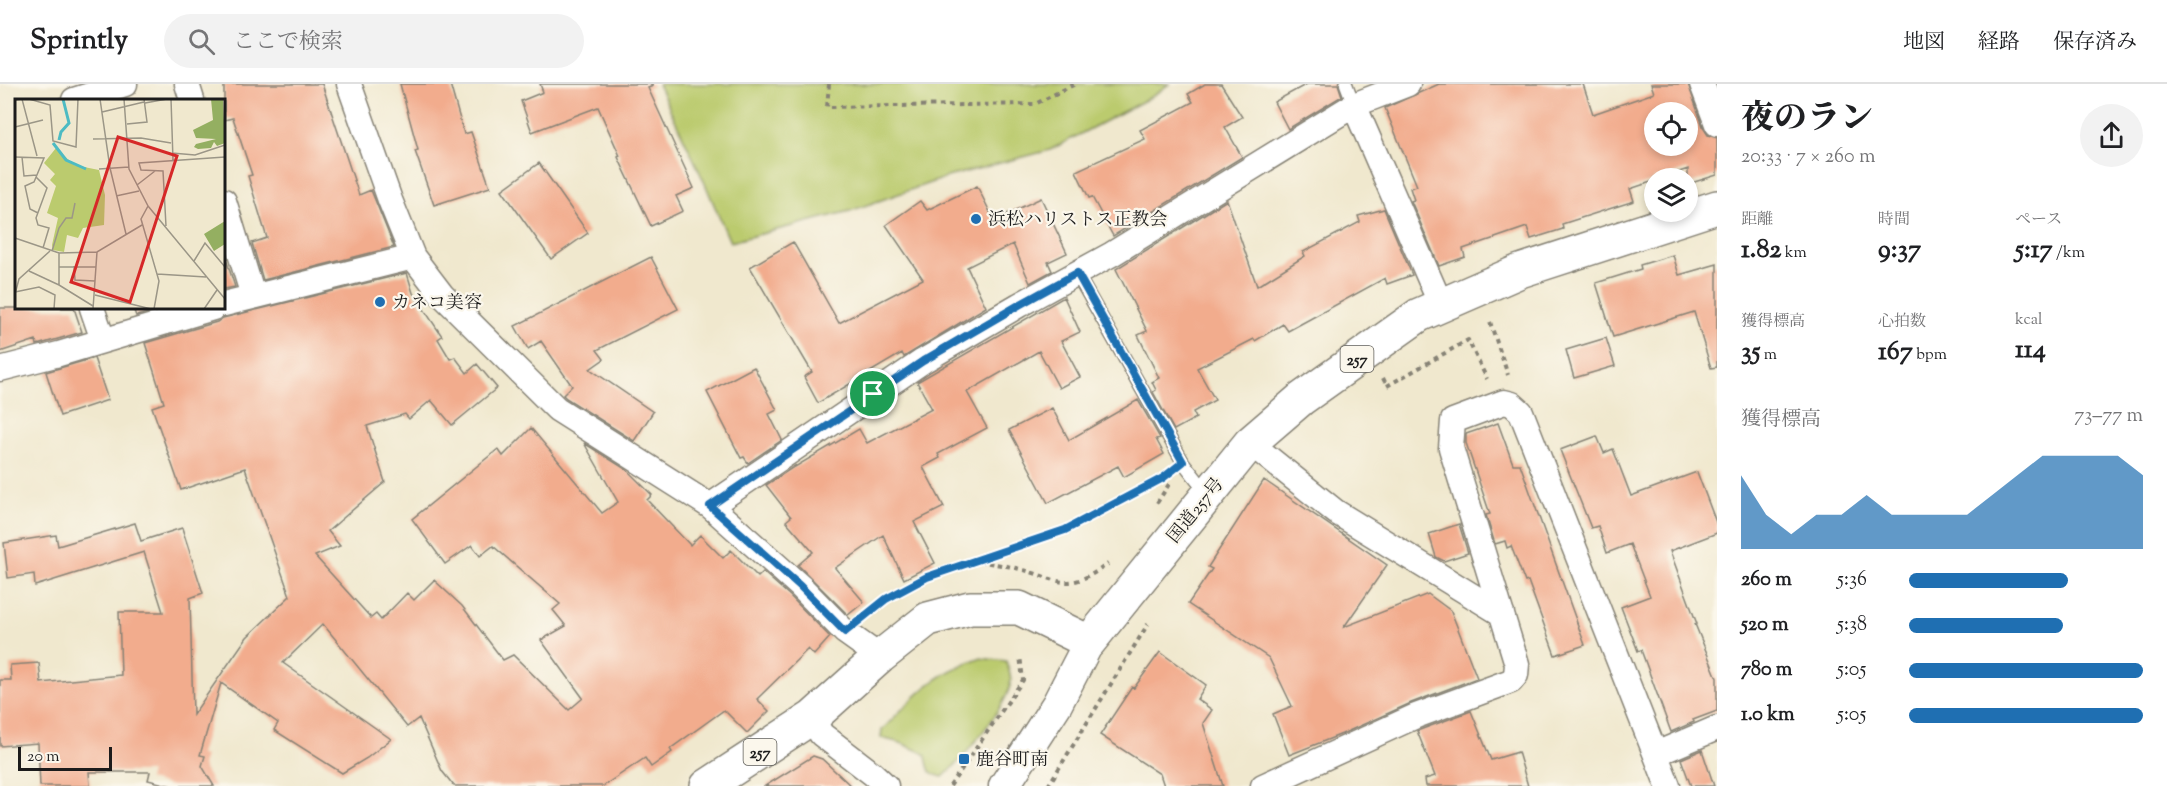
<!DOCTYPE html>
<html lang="ja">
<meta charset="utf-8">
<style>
body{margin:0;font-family:"Sorts Mill Goudy","Noto Serif JP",serif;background:#f2f2f2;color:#202124;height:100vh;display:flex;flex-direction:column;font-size:22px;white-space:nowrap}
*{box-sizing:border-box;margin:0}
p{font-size:20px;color:#757577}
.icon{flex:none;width:33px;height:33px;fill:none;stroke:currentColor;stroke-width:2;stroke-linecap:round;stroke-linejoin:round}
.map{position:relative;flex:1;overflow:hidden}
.side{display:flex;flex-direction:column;background:#fff;width:450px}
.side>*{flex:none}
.controls{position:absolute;left:1644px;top:18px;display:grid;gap:12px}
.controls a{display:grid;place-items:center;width:54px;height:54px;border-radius:50%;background:#fff;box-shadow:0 3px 9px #0003;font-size:30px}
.scale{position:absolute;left:18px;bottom:15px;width:94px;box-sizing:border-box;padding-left:6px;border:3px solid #1c1c1c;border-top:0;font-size:16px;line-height:21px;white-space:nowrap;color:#1c1c1c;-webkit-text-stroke:4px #fbf7ec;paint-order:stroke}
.pin{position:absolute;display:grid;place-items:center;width:51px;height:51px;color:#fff;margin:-26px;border:3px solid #fff;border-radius:50%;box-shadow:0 2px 6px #0007}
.round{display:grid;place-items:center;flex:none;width:63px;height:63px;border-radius:32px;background:#f2f2f2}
.overview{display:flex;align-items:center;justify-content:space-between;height:102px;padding:0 24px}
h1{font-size:33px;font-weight:800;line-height:45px}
.metrics{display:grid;grid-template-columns:repeat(3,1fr);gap:9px;height:102px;padding:6px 24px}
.metrics div{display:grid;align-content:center}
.metrics b{font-size:26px;font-weight:800}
.metrics small{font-size:16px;font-weight:400}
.metrics p{font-size:16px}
.chart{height:168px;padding:12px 24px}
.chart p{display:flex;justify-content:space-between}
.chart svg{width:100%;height:108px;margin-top:6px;fill:#1f6fb2;opacity:.7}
ul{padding:0 24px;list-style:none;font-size:20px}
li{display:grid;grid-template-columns:96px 72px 1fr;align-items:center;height:45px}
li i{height:15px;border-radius:8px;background:#1f6fb2}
header{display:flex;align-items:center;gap:36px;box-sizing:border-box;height:84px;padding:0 30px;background:#fff;border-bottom:2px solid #e0e0e0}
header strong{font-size:28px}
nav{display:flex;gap:33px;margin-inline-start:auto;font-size:21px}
.search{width:420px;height:54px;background:#f2f2f2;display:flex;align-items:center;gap:15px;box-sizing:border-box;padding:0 21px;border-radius:33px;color:#757577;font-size:22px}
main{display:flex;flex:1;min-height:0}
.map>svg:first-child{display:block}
</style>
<header>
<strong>Sprintly</strong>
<div class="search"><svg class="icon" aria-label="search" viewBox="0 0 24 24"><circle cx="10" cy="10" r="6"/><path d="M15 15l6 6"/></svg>ここで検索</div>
<nav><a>地図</a><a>経路</a><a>保存済み</a></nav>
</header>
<main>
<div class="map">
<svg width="1717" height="702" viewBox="0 0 1717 702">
<rect width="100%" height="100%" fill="#fbf7ec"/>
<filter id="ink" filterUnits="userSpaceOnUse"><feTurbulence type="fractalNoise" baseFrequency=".0167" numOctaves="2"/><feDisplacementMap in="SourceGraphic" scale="12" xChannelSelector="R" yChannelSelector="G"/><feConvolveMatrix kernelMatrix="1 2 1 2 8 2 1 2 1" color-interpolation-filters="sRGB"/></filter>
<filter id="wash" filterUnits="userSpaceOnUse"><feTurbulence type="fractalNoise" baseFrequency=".008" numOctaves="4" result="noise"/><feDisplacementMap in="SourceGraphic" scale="24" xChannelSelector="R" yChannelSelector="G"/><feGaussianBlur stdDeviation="1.35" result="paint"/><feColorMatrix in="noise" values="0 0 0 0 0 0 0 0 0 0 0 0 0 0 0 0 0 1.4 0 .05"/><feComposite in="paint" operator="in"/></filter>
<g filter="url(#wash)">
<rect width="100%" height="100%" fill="#f0e8ce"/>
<path fill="#bbcb6e" stroke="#6c7445" stroke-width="1.5" d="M 658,0 L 1169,0 L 1151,13 L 1050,66 L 947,93 L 850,127 L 730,158 L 703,95 Z
M 979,574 L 1006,577 C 1009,587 1013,596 1009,605 C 1001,629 962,676 943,693 C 925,689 930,684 925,670 L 901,659 L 881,654 L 882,646 C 915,612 932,591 979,574 Z"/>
<g id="blocks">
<path fill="#f2ac8d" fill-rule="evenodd" d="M 224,0 L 322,0 L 359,111 L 371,106 L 394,163 L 263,196 L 252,159 L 267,154 L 248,92 L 252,91 L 233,34 L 224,36 Z
M 400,0 L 450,0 L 464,50 L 471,48 L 490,103 L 434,121 L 415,67 L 418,66 Z
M 540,0 L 652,0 L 653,2 L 648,4 L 694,104 L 676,112 L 683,127 L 651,142 L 618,73 L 620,72 L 598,23 L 532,48 L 521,17 L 543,8 Z
M 1205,0 L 1221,0 L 1242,33 L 1225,43 L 1242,73 L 1113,152 L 1092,113 L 1089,114 L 1076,87 L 1145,55 L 1140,46 L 1193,18 L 1188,10 Z
M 1307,0 L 1338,0 L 1342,12 L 1288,45 L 1274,18 Z
M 1439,0 L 1583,0 L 1593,30 L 1654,9 L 1651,0 L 1688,0 L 1704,45 L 1708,51 L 1717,54 L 1717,91 L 1688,100 L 1688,85 L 1661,94 L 1654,94 L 1654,97 L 1630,105 L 1634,117 L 1562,140 L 1563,145 L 1531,155 L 1527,143 L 1463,165 L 1465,173 L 1439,182 L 1411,117 L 1414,116 L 1410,104 L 1417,102 L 1385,24 ZM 1654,28 L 1688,28 L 1688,62 L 1654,62 Z
M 539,79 L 588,149 L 551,175 L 502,106 Z
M 977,102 L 994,136 L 1041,114 L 1067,169 L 1048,178 L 1052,187 L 1030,199 L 1013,160 L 967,183 L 986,223 L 904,273 L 902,269 L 818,319 L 804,293 L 812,288 L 750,183 L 793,158 L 839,239 L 923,195 L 886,141 L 920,117 L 927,126 Z
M 1227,116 L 1257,202 L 1305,172 L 1303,168 L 1360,138 L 1358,132 L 1384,125 L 1412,191 L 1387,200 L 1385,194 L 1288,247 L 1283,240 L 1255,257 L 1254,255 L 1197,284 L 1215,316 L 1193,328 L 1196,334 L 1174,346 L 1153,308 L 1156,306 L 1152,298 L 1159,294 L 1138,251 L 1147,247 L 1116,185 Z
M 224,169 L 235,203 L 224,205 Z
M 1673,171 L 1679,191 L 1717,180 L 1717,283 L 1711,284 L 1694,228 L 1613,253 L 1596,199 L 1641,185 L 1640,181 Z
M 651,173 L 678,225 L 597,266 L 604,275 L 590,285 L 653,328 L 634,357 L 566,314 L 563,311 L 572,302 L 541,257 L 528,265 L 515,242 Z
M 407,189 L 413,209 L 442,252 L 438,255 L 450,275 L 455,273 L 467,289 L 477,280 L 497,304 L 452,341 L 431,316 L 409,335 L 405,330 L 367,342 L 385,398 L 328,447 L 340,462 L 315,472 L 371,534 L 376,530 L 381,536 L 407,509 L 414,516 L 434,496 L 462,522 L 503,576 L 513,571 L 569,626 L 583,614 L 541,556 L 566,542 L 553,526 L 560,520 L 493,462 L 480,472 L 472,461 L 445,480 L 412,435 L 498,365 L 503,372 L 531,344 L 602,429 L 618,418 L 584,359 L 627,386 L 652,411 L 647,416 L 690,461 L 700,451 L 723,474 L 731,466 L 758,493 L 763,488 L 790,512 L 830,553 L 814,571 L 808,565 L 757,615 L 769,627 L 747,649 L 724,626 L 670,665 L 672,668 L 651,683 L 645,674 L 603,702 L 454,702 L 442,687 L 419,634 L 407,643 L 323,540 L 283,579 L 391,655 L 367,674 L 342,689 L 274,646 L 278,639 L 221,599 L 200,671 L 205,672 L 202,682 L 214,702 L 172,702 L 148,696 L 150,688 L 89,688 L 90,702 L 40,702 L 38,659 L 0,662 L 0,596 L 11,596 L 10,581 L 39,579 L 41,599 L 121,591 L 119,528 L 163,528 L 144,468 L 35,502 L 34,490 L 8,494 L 4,459 L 56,451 L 58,462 L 135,439 L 141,457 L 182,444 L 203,509 L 190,514 L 193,631 L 247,553 L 290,512 L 245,384 L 181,406 L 152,323 L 164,319 L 145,259 L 217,238 L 223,234 Z
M 1064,213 L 1080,248 L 1061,257 L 1080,293 L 1059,304 L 1039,267 L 967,308 L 987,344 L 938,370 L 940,374 L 923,383 L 944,423 L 914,438 L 935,479 L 904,495 L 883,451 L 835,484 L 864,518 L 848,531 L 798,481 L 813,468 L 786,437 L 791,433 L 766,401 L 795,382 L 795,383 L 859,345 L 867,359 L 932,325 L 917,298 Z
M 0,224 L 74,224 L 82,248 L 37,261 L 36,256 L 0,268 Z
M 133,224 L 165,224 L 136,232 Z
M 1606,254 L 1615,282 L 1574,294 L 1566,266 Z
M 94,274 L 108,316 L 60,332 L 46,288 Z
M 754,283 L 777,326 L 769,330 L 782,356 L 748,379 L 744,373 L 741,374 L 707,308 Z
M 1138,316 L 1160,354 L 1156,355 L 1164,370 L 1124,393 L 1118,382 L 1048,419 L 1009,346 L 1052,324 L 1069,356 Z
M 1498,339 L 1513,380 L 1520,380 L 1585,561 L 1555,571 L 1528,497 L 1525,498 L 1511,462 L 1507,464 L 1505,457 L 1495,460 L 1486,431 L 1490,430 L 1466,359 L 1466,350 Z
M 1597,352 L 1604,369 L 1613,365 L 1631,412 L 1697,388 L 1717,441 L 1717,449 L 1670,467 L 1697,540 L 1695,540 L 1717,594 L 1717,627 L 1693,636 L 1694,638 L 1671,648 L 1641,566 L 1638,567 L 1621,523 L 1650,512 L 1630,460 L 1607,469 L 1598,442 L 1591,444 L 1560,366 Z
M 1264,396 L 1387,481 L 1344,543 L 1428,510 L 1451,527 L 1477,594 L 1411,619 L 1342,650 L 1289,671 L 1273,630 L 1292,622 L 1269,574 L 1188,520 L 1212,485 L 1208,483 Z
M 1459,440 L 1468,469 L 1444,477 L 1436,473 L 1429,450 Z
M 1160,568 L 1206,601 L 1197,615 L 1212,626 L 1203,639 L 1223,702 L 1164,702 L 1160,690 L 1100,651 L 1132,603 L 1134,604 Z
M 1471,627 L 1491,676 L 1518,668 L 1528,702 L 1426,702 L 1425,695 L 1435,692 L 1417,647 Z
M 1702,666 L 1714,702 L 1691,702 L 1681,675 Z
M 813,672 L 822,675 L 851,702 L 765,702 Z"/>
</g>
</g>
<g filter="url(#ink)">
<use href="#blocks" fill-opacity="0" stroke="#868275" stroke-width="1.5"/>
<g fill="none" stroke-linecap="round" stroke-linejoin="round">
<g stroke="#868275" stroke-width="15">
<path id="service" d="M 1346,0 L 1354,21
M 1077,190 L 1183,378 L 1208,410"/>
</g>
<g stroke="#868275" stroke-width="27">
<path id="minor" d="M 187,0 L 192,16
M 349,0 L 390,116 L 413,173 L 442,211 L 557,325 L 710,422 L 800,502 L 845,548 L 880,573
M 1702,0 L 1717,40
M 74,16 L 125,0
M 1354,21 L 1441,221
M 224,117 L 253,212
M 224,220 L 413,173
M 92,224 L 103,256
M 0,285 L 59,270 L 213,224
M 1250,359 L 1336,428 L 1502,530
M 710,422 L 923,277 L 1019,221 L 1112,170 L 1354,21 L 1408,0
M 813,633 L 821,650 L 873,690 L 886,702
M 1656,670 L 1717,644
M 1263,702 L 1416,632 L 1511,597 L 1516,591 L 1517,580 L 1451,364 L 1453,337 L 1504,318 L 1512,320 L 1521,328 L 1668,702"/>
</g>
<g stroke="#868275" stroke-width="33">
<path id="tertiary" d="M 1004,702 L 1057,620 L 1089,558"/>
</g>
<g stroke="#868275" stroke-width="36">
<path id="trunk" d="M 707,702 L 813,633 L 880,573 L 928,535 L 970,524 L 1019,524 L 1089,558 L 1250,359 L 1301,315 L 1419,231 L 1520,187 L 1717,123"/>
</g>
<path stroke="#868275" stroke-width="4" stroke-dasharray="4.5 4.5" stroke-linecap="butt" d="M 829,0 L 827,23 L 1035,20 L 1075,0
M 1490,238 L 1508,291
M 1383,294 L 1387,302 L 1468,256 L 1487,295
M 1157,419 L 1171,397
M 979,477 C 992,480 1004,481 1016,484 C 1062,495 1063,511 1108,480
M 867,530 L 886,515 L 927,493 L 1065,446 L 1166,391
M 950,702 L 1023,596 L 1020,572
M 1048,702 L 1148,540"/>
<use href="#service" stroke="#fff" stroke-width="12"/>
<use href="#minor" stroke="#fff" stroke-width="24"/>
<use href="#tertiary" stroke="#fff" stroke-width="30"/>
<use href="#trunk" stroke="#fff" stroke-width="33"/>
</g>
</g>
<g fill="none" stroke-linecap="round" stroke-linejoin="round" filter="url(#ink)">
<g stroke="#fff" stroke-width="12">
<path id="route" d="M 1077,189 L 1183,378 L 1163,394 L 1065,446 L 927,493 L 886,515 L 845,548 L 800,502 L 710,422 L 923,277 L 1019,221 Z"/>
</g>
<use href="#route" stroke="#1f6fb2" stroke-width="8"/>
</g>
<g fill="#1f6fb2" stroke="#fbf7ec" stroke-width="2">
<circle cx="976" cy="135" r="6"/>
<circle cx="380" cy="218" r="6"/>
<rect x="958" y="669" width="12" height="12" rx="3"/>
</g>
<g text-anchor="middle" stroke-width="4.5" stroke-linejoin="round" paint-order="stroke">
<g fill="#fbf7ec" stroke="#5f5e5a" stroke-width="1.5">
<rect x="1340.5" y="262" width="33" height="26" rx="4.5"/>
<rect x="743.5" y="655" width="33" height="26" rx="4.5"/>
</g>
<g font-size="16" font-weight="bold" fill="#1c1c1c">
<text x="1357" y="281">257</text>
<text x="760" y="674">257</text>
</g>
<g font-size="18" fill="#1c1c1c" stroke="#fbf7ec" text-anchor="start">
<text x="988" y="141">浜松ハリストス正教会</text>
<text x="392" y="224">カネコ美容</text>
<text x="976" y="681">鹿谷町南</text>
</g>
<g font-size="18" fill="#1c1c1c" stroke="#fbf7ec">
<text transform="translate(1195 426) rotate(-51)" y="6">国道257号</text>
</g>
</g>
<g transform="translate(15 15)">
<rect width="210" height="210" fill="#f0e8ce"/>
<path d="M 41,49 L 59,66 L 84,71 L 90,96 L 89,126 L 68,129 L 63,139 L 52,136 L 49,153 L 38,151 L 37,146 L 43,119 L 32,114 L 41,87 L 35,81 L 40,75 L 29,64 Z" fill="#bbcb6e"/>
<path d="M 196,0 L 208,0 L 210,44 L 202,47 L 199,43 L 196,49 L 183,50 L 179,48 L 181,45 L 201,40 L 181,39 L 178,31 L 198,21 ZM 210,122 L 210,145 L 199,152 L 189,135 Z" fill="#94af61"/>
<path fill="none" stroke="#4dbbc3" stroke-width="3" d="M 44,41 L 46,33 L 54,24 L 48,0M 38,44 L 51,61 L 71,70"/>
<path fill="none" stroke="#9b9687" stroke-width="1.5" d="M 14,0 L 35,6 L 38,42 L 61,48 L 63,0M 85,0 L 95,69 L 111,135M 109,0 L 114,70 L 133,107 L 126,120 L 144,182 L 139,210M 156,0 L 158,61M 0,1 L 7,0 L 22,57M 130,4 L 152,0M 87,13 L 129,3M 112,25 L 132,23 L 129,0M 0,28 L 28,21M 78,40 L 126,39 L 156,44M 157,54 L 180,56 L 210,46M 0,58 L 29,59 L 19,83 L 10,87 L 15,110 L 23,114M 7,58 L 9,77 L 22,76M 84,70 L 114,68M 21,78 L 32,89 L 21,119 L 23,126 L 34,129 L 28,149M 122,86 L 140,72M 101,97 L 124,92M 133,107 L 210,200M 151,127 L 148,72 L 126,71 L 124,64 L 210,58M 0,139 L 44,154 L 82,153 L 127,126M 37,152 L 44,129 L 51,119 L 57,119 L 60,104M 44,154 L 44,186 L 78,207M 179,162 L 190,144 L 210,168M 59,167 L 60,181 L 80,182M 44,168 L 81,168M 14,172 L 44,186M 142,175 L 191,178M 0,193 L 24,188 L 40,196 L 39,210M 0,195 L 4,180 L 35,152M 80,196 L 136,210M 78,210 L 82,153M 189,210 L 202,191"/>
<path fill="#d62828" fill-opacity="0.15" stroke="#d62828" stroke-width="3" d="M 103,38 L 162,57 L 115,203 L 56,183 Z"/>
<rect width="210" height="210" fill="none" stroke="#1c1c1c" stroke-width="3"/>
</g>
</svg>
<div class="controls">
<a><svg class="icon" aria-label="locate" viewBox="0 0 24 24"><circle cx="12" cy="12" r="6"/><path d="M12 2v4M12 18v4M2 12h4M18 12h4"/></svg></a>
<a><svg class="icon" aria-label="layers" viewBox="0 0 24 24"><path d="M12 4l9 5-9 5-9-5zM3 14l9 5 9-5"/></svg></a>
</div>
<div class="scale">20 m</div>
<div class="pin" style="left:873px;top:310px;background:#1e9e55"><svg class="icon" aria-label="arrive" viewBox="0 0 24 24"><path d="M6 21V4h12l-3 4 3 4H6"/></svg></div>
</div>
<section class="side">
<div class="overview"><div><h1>夜のラン</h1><p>20:33 · 7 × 260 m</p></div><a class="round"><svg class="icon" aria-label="share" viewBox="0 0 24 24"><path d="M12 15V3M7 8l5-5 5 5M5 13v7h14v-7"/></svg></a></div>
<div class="metrics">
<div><p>距離</p><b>1.82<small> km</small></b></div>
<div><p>時間</p><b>9:37</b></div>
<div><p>ペース</p><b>5:17<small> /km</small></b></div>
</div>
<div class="metrics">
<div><p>獲得標高</p><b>35<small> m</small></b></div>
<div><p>心拍数</p><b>167<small> bpm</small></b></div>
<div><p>kcal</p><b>114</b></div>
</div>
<div class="chart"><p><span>獲得標高</span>73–77 m</p>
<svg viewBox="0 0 160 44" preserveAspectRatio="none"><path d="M0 44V14L10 30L20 38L30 30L40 30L50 22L60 30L70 30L80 30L90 30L100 22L110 14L120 6L130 6L140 6L150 6L160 14V44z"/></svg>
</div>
<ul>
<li><b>260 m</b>5:36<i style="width:68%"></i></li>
<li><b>520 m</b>5:38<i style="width:66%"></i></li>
<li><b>780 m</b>5:05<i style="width:100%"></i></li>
<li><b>1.0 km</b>5:05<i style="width:100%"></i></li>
</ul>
</section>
</main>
